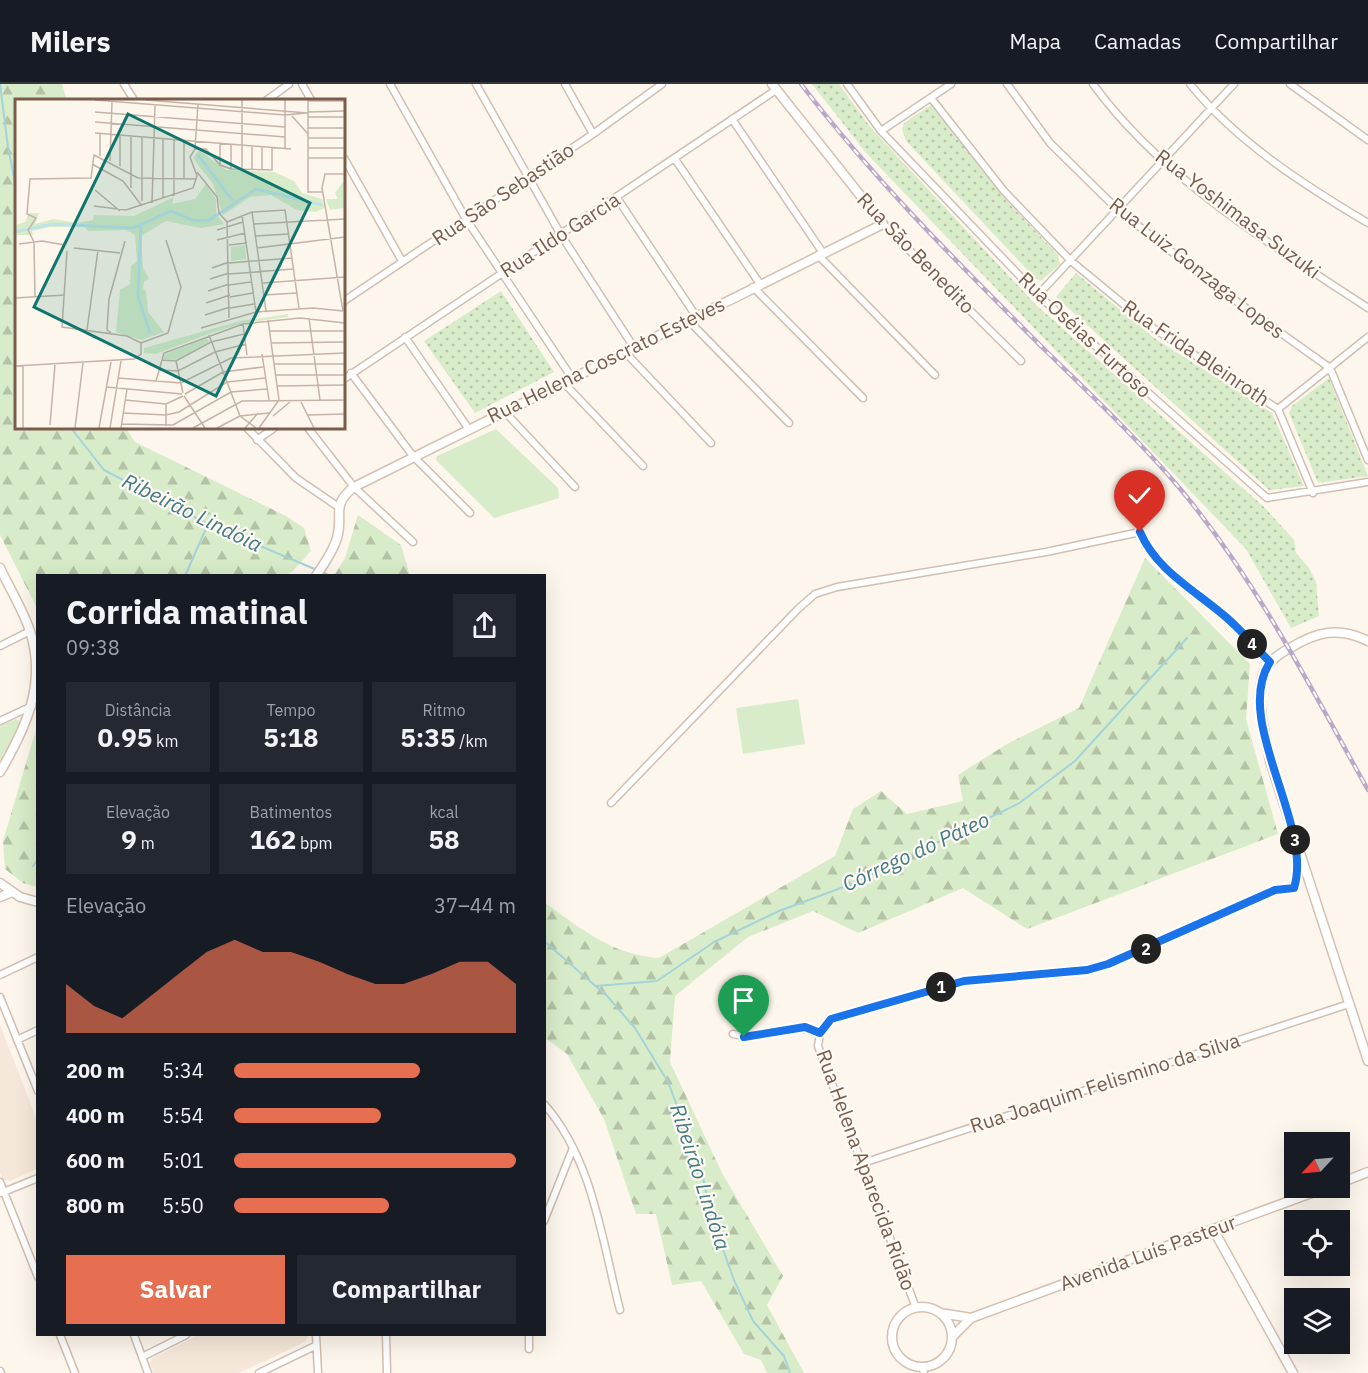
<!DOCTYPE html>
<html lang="pt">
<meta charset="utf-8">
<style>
body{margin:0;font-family:"IBM Plex Sans",sans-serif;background:#242831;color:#f1f3f6;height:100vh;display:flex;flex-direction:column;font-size:22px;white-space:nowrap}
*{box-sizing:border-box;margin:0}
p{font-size:20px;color:#9ea1a6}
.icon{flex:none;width:33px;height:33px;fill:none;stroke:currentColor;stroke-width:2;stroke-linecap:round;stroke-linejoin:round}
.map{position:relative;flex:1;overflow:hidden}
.panel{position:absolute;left:36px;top:490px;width:510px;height:762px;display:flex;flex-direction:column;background:#171b24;border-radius:0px;box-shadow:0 6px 24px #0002}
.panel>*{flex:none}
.needle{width:39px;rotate:244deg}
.buttons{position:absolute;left:1284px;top:1048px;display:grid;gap:12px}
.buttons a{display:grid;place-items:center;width:66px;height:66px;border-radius:0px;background:#171b24;box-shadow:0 6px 24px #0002;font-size:30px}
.pin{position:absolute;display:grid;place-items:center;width:51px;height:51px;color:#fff;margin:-62px -26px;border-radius:50% 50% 50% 0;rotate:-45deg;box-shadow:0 0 6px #0007}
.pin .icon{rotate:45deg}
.km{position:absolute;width:30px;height:30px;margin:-15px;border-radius:50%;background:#222;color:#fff;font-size:16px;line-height:30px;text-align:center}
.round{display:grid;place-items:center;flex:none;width:63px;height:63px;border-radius:0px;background:#242831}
.head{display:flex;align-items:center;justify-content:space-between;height:102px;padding:0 30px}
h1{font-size:33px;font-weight:700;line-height:45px}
.stats{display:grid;grid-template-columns:repeat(3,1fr);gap:9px;height:102px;padding:6px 30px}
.stats div{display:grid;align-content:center;border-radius:0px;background:#242831;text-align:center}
.stats b{font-size:26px;font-weight:700}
.stats small{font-size:16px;font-weight:400}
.stats p{font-size:16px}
.chart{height:168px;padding:12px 30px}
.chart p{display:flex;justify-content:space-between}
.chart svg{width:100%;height:108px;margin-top:6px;fill:#e76f51;opacity:.7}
.action{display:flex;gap:12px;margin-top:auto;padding:12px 30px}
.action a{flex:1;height:69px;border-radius:0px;background:#e76f51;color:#fff;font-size:24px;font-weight:700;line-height:69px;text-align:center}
.action a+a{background:#242831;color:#f1f3f6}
ul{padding:0 30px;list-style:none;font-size:20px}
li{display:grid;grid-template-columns:96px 72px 1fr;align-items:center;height:45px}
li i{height:15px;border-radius:8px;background:#e76f51}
header{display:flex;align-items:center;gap:36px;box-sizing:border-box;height:84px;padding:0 30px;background:#171b24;border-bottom:2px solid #363941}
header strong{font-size:28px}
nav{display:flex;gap:33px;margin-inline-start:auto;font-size:21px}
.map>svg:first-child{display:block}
</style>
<header>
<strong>Milers</strong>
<nav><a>Mapa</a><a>Camadas</a><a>Compartilhar</a></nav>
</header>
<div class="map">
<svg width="1368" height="1289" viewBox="0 0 1368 1289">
<defs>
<pattern id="grass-dots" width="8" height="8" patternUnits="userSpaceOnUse" patternTransform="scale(1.5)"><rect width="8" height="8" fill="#d8ecc9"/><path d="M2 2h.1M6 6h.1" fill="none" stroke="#b4c2a5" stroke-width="1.8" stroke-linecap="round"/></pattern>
<pattern id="forest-firs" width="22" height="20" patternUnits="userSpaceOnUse" patternTransform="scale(1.5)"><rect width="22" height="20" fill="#d8ecc9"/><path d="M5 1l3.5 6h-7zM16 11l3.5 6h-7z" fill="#b4c2a5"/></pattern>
</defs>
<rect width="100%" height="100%" fill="#fdf6ec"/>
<path fill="#f5e8da" d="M 0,941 L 37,1036 L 37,1085 L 10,1097 L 3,1096 L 0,1089 Z
M 199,1251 L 308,1251 L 305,1258 L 239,1289 L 154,1289 L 150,1279 L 152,1274 Z"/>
<path fill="url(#grass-dots)" d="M 812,0 L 839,0 L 871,44 L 1035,220 L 1264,423 L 1294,456 L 1296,469 L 1309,484 L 1316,498 L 1319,532 L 1291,544 L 1246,465 L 867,70 Z
M 932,20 L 1005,115 L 1058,171 L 1060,180 L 1041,197 L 1035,194 L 906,57 L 902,45 L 904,39 Z
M 1076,189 L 1154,254 L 1272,329 L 1304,402 L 1269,406 L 1056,213 Z
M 501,207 L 554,288 L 475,329 L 424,257 Z
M 1329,294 L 1368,392 L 1318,399 L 1289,329 L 1292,322 Z"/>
<path fill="url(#forest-firs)" d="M 0,0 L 62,0 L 67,16 L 16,16 L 16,344 L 126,344 L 135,358 L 286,432 L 304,444 L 311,467 L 293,487 L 285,492 L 38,492 L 37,524 L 0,451 Z
M 358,431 L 401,461 L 410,492 L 334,492 L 345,474 Z
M 1145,474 L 1250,580 L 1246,635 L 1278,750 L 1027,845 L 963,804 L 858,849 L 813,827 L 748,853 L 675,912 L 670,978 L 722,1089 L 783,1192 L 767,1221 L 804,1289 L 767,1289 L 761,1276 L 744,1270 L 701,1197 L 672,1201 L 656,1130 L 636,1130 L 604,1035 L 567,970 L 545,954 L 545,819 C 582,845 612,871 659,874 L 835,772 L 853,725 L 881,707 L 907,730 L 963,717 L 958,691 L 1007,660 L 1079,624 Z
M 37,642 L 37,803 L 23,799 L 5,785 L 3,757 Z"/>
<path fill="#d8ecc9" d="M 496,345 L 558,404 L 559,414 L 494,434 L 436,376 L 437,372 Z
M 798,615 L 805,660 L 743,670 L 736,624 Z
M 17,635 L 23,641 L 0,681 L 0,641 Z"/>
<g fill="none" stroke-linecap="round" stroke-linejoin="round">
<path stroke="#a5d3da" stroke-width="2" d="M 0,0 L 8,63 L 16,103
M 71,344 L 104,386 L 208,440 L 317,486
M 322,488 L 330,492
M 185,492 L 208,440
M 33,782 L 38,775
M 544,857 L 607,912 L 635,944 L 668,998 L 701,1084 L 711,1132 L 734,1196 L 753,1237 L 784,1272 L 790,1289
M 596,902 L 657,897 L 714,858 L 779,827 L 849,801 L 1018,720 L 1075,677 L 1187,554"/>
<g stroke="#d1beb0" stroke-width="9">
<path id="street" d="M 124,0 L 134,16
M 302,0 L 311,16
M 390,0 L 466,135 L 572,294
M 476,0 L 561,151 L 633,262
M 565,0 L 593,50
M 847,0 L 881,47 L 1038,211 L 1267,414 L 1368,398
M 1007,0 L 1050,59 L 1118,126 L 1222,207 L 1330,284 L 1368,376
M 1093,0 C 1163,96 1271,160 1368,224
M 1190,0 C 1237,58 1304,101 1368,139
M 1290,0 L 1368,56
M 931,14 L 1004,107 L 1071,177 L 1150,242 L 1278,325 L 1313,409
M 267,16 L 289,0
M 732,35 L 823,169
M 881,47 L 951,0
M 344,74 L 402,177
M 675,75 L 760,200
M 617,114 L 696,232
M 883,140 L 1021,277
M 818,171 L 935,291
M 753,203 L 863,314
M 1038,211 L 1234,0
M 344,217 L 593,50 L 662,0
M 688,236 L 789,339
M 405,253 L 468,344
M 624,267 L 711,359
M 351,289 L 413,372 L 470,429
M 344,295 L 776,6
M 563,298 L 643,382
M 1278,325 L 1368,253
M 504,327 L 575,403
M 247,344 L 296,394 L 337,422
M 308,344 L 354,403 L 413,458
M 257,356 L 274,344
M 0,562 L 30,547
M 0,637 L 32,622
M 611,719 L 798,525 L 815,510 L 837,503 L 1046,468 L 1140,448 C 1156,485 1191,504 1221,529 C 1239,543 1254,562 1270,578
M 0,891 L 38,873
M 0,913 L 38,1007
M 820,949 L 831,935 L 964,897 L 1087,886 L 1108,880 L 1275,806 L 1294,804 L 1298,769
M 820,949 L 818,962 L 916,1224
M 733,950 C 763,958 789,936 820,949
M 17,956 L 38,946
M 544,1020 C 593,1075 602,1157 620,1226
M 863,1079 L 1349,920
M 0,1098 L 38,1193
M 1,1109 L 38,1094
M 544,1137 L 573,1064
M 60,1251 L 75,1289
M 134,1251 L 148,1289
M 316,1251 L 318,1289
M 386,1251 L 387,1289
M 529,1265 L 529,1251
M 142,1273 L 186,1251
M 922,1282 L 924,1289
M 0,1287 L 1,1289
M 259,1289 L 315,1262"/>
</g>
<g stroke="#d6c0b0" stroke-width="11">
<path id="secondary" d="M 0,484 C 10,505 23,526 30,547 C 47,599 26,644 0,688
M 316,492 C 324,480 333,468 337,454 C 344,430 330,422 354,403 L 883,140 L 772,0
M 1368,557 C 1339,542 1316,548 1290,564 C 1277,571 1266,579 1262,594 C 1256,621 1266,651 1270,677 L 1368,977
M 0,799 L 20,813 L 38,818
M 0,813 L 12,808
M 1340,1099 L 1368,1088
M 1213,1145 L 1293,1289
M892 1253a30 30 0 1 1 60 0a30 30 0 1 1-60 0Z
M 940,1229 L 971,1234
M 952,1253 L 971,1234 L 1325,1104"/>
</g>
<use href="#street" stroke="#fff" stroke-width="6"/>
<use href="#secondary" stroke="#fff" stroke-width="8"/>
<g stroke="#b9a8c9" stroke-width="4.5">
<path id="rail" d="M 801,0 C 874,96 960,181 1045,266 C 1092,312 1140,357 1182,407 C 1257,498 1311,604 1368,706"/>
</g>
<use href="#rail" stroke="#fffaf3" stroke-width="2" stroke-dasharray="7" stroke-linecap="butt"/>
</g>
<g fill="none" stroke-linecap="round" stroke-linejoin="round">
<g stroke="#fff" stroke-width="12">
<path id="route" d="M 744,953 L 805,943 L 820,949 L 831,935 L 964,897 L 1087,886 L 1108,880 L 1275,806 L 1294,804 C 1314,740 1232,637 1270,578 C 1254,562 1239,543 1221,529 C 1191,504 1156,485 1140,448"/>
</g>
<use href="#route" stroke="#1a73e8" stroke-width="8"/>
</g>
<g text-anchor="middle" stroke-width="4.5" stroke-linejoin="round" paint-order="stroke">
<g font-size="20" fill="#7a5c4d" stroke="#fffaf3">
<text transform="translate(503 110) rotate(-34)" y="7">Rua São Sebastião</text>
<text transform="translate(1238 130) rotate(37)" y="7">Rua Yoshimasa Suzuki</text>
<text transform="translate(560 151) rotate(-33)" y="7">Rua Ildo Garcia</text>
<text transform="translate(916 169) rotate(46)" y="7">Rua São Benedito</text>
<text transform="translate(1197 184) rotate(38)" y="7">Rua Luiz Gonzaga Lopes</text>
<text transform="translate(1085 251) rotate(43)" y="7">Rua Oséias Furtoso</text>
<text transform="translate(1196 269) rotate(34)" y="7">Rua Frida Bleinroth</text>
<text transform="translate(606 276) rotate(-26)" y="7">Rua Helena Coscrato Esteves</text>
<text transform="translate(1105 999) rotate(-18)" y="7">Rua Joaquim Felismino da Silva</text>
<text transform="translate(866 1086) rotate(70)" y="7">Rua Helena Aparecida Ridão</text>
<text transform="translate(1148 1169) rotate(-20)" y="7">Avenida Luís Pasteur</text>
</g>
<g font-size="21" font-style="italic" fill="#437c86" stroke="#fffaf3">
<text transform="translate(192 429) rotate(26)" y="7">Ribeirão Lindóia</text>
<text transform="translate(916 768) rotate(-25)" y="7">Córrego do Páteo</text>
<text transform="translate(700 1093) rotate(72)" y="7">Ribeirão Lindóia</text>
</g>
</g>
<g transform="translate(15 15)">
<rect width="330" height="330" fill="#fdf6ec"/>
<path d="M 230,146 L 231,160 L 216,162 L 216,148 ZM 273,215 L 273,218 L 229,224 L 193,235 L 141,255 L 129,254 L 129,249 L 225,222 ZM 192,239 L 194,243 L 161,261 L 148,260 L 150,255 Z" fill="#d8ecc9"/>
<path d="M 184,51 L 211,71 L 259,73 L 279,82 L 287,94 L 307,100 L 310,109 L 301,113 L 282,111 L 256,96 L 235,98 L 208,116 L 198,85 L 178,59 ZM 330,80 L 330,109 L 315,111 L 311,100 L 323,100 L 320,94 ZM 191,85 L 201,100 L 201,115 L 209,125 L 186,129 L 151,122 L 126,137 L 128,169 L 134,180 L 129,182 L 128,190 L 131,192 L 133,213 L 149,233 L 127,241 L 101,233 L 105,191 L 115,185 L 116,167 L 122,162 L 120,136 L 111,131 L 73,132 L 70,128 L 35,128 L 17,132 L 18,136 L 0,136 L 0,126 L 10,123 L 14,114 L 24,114 L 20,125 L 38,120 L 62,124 L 78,121 L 79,116 L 119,117 L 159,98 L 157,105 L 180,100 Z" fill="#d8ecc9"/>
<path fill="none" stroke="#bfe3e8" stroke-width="3" d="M 182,55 L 218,102M 126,126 L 123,198 L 135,234M 0,133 L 37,125 L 118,129 L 156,112 L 177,121 L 193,122 L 241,90 L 307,106"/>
<path fill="none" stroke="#c5b3a7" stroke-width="1.5" d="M 80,1 L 270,16 L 291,14M 131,1 L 293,14M 293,1 L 293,93 L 307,93M 293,2 L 330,2M 80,13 L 270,28M 293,13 L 330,12M 277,17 L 293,35M 293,18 L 330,18M 80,23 L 270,38M 293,29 L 330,29M 80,34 L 276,50M 293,39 L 330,39M 270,49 L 270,1M 293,49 L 330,49M 180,50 L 191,50 L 205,66 L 216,70 L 257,71 L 257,48M 85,57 L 85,35M 293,59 L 330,59M 95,62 L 97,3M 77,65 L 108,82 L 127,107M 205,66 L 205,44M 105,67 L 105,36M 216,70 L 216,45M 227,71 L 227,1M 237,71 L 237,46M 247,71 L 247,47M 182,73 L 202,98 L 204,114 L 212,123M 169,80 L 169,41M 116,89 L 116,37M 80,91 L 105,112M 159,97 L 159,41M 148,100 L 148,40M 127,102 L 127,38M 137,104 L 140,7M 79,107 L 111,111 L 178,89 L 182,77 L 175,58 L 180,50 L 183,5M 237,113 L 251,212M 227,116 L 241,213M 212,123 L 237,113 L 270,111 L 284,209M 212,123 L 214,219M 239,125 L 330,120M 202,131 L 228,123M 241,137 L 273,135M 202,141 L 230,134M 4,145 L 27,142 L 50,146M 214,146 L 232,144M 59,149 L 105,154M 242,149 L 330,138M 52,152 L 47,228 L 112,237 L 126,244M 214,164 L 277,159M 197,169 L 214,163M 214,175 L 278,170M 195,180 L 214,174M 248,184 L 330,178M 214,186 L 236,183M 193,192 L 214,185M 249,196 L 282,194M 20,198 L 19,143 L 13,131 L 21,119 L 12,115 L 15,80 L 76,79 L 79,56 L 123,79 L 182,80M 215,198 L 238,194M 0,199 L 50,196M 191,204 L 215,196M 215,209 L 239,205M 328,212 L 307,89 L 310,75 L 330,75M 190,216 L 215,208M 294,219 L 305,301M 228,225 L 232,256M 186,229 L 241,213 L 298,209 L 328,212M 72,231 L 83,151M 254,232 L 330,232M 96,234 L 92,231 L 94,200 L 110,142M 194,236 L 225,317 L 241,329M 126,244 L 153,234 L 166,188 L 151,141M 256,244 L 330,243M 247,255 L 254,301M 147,261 L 161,262 L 196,243 L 229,235M 161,262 L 168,294M 259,265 L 330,265M 0,267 L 119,260 L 126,255 L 126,244M 8,267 L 8,329M 144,271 L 163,272 L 200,253 L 231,245M 261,276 L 330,276M 103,279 L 166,284 L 216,259 L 330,254M 141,282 L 149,254 L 228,225 L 285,219 L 330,224M 262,287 L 330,286M 91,288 L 167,295M 170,295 L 208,273 L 248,268M 169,297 L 190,329M 110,301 L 151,305 L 168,297M 286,303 L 299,329M 108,314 L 151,316 L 164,313 L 212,283 L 250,279M 292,316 L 330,315M 258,317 L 275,303M 107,325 L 158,326 L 216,293 L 252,290M 35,326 L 40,266M 151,327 L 151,305M 60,329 L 68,264M 84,329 L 96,263M 95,329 L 106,262M 106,329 L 112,290M 178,329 L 227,302 L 330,301M 202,329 L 225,317 L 254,314M 230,329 L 243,314M 244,329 L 264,301 L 253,221"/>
<path fill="#0f766e" fill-opacity="0.15" stroke="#0f766e" stroke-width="3" d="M 113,15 L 295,104 L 201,297 L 19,208 Z"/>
<rect width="330" height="330" fill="none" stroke="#7a5c4d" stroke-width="3"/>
</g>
</svg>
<div class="buttons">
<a><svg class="needle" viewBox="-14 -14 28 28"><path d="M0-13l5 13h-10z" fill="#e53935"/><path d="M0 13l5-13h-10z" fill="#9ea1a6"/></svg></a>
<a><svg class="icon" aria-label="locate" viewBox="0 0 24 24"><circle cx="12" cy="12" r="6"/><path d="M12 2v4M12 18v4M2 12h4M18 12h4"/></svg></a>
<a><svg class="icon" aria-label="layers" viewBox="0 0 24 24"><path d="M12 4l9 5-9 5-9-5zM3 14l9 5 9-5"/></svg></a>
</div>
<div class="pin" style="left:744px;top:953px;background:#1e9e55"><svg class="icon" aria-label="arrive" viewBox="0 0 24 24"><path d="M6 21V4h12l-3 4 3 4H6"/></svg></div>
<div class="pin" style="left:1140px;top:448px;background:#d93025"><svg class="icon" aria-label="check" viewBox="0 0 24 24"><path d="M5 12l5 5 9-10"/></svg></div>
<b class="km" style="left:941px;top:903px">1</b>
<b class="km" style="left:1146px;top:865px">2</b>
<b class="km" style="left:1295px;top:756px">3</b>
<b class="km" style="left:1252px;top:560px">4</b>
<section class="panel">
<div class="head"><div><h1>Corrida matinal</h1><p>09:38</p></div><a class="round"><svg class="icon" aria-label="share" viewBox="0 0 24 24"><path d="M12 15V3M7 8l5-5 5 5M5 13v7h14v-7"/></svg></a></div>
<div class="stats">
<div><p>Distância</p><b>0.95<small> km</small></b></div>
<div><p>Tempo</p><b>5:18</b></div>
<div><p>Ritmo</p><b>5:35<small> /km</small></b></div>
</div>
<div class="stats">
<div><p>Elevação</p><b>9<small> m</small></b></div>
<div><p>Batimentos</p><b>162<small> bpm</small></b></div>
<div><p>kcal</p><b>58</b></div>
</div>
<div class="chart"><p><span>Elevação</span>37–44 m</p>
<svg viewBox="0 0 160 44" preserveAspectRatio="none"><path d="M0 44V24L10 33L20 38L30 29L40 20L50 11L60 6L70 11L80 11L90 15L100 20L110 24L120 24L130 20L140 15L150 15L160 24V44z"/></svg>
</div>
<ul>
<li><b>200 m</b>5:34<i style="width:66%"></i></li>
<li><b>400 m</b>5:54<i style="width:52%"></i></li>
<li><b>600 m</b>5:01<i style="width:100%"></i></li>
<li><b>800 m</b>5:50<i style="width:55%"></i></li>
</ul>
<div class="action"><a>Salvar</a><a>Compartilhar</a></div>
</section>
</div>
